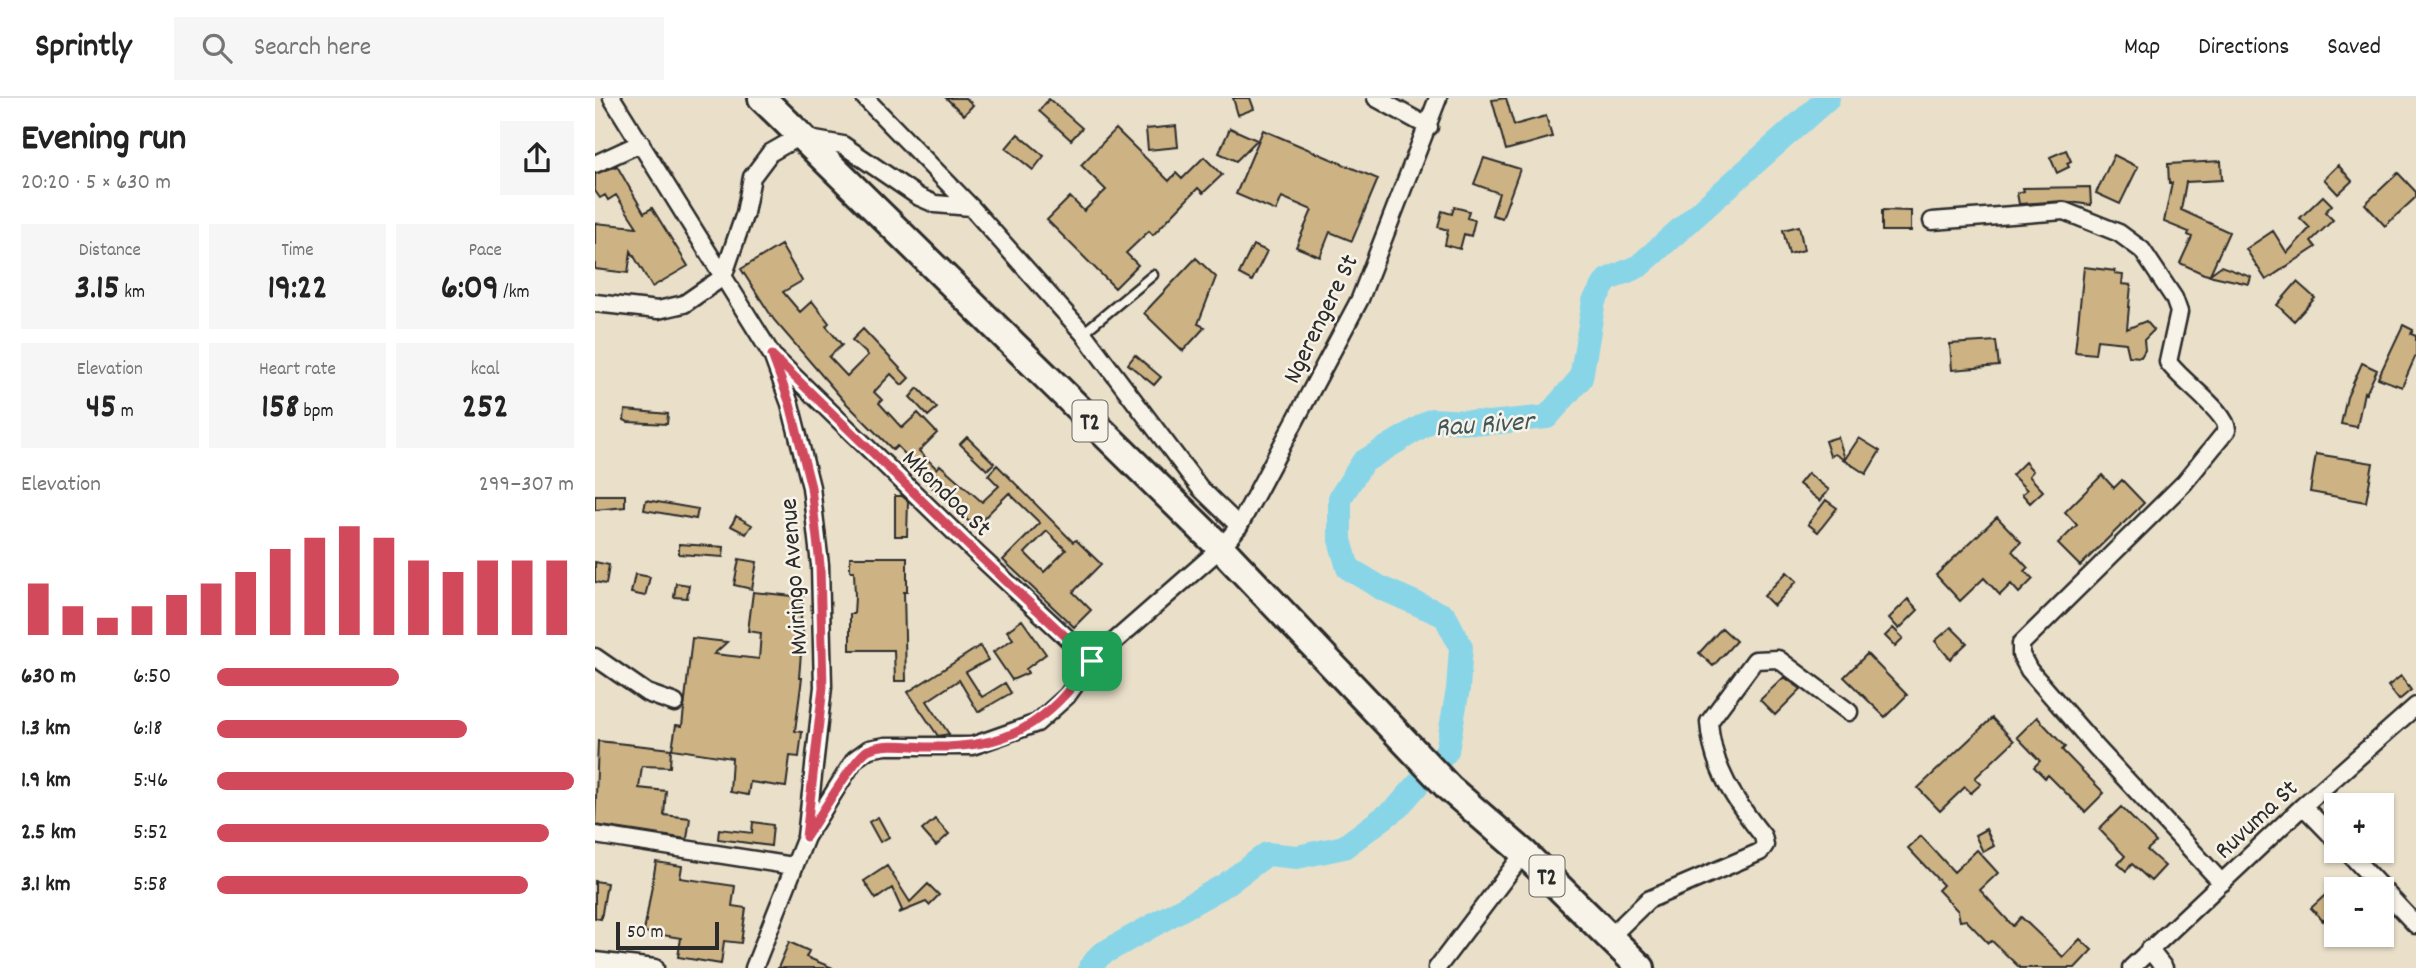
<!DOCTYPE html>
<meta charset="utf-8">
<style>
body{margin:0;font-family:Dekko,sans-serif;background:#f6f6f6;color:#222;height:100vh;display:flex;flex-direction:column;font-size:26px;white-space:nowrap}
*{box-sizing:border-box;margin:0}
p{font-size:23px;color:#767676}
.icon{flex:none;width:38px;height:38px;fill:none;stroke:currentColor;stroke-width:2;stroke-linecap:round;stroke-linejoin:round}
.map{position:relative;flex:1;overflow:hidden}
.drawer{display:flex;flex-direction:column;background:#fff;width:595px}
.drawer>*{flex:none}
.controls{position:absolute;left:1729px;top:695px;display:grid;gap:14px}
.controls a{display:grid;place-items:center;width:70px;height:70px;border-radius:0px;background:#fff;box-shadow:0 2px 5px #0004;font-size:35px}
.scale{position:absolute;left:21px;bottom:18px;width:103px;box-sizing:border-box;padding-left:7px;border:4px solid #2b2b2b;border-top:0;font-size:19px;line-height:24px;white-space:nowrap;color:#2b2b2b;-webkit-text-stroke:5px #f7f3e8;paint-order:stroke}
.pin{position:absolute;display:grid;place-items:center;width:60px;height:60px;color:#fff;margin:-30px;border-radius:14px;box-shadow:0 4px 10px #0006}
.round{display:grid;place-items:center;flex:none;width:74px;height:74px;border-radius:0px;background:#f6f6f6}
.head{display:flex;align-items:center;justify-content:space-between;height:119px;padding:0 21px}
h1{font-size:38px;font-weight:700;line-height:52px}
.figures{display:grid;grid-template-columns:repeat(3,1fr);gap:10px;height:119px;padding:7px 21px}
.figures div{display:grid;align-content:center;border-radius:0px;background:#f6f6f6;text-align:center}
.figures b{font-size:35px;font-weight:700}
.figures small{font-size:19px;font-weight:400}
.figures p{font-size:19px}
.chart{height:196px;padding:14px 21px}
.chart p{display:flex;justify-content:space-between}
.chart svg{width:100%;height:126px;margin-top:7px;stroke:#d1495b;stroke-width:6}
ul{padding:0 21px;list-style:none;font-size:23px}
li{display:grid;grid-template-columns:112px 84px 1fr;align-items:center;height:52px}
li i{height:18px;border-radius:9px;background:#d1495b}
header{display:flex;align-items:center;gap:42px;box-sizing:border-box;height:98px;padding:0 35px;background:#fff;border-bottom:2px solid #e0e0e0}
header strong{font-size:33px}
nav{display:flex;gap:38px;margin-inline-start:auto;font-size:24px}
.search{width:490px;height:63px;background:#f6f6f6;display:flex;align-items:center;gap:18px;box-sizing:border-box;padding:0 24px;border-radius:0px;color:#767676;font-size:26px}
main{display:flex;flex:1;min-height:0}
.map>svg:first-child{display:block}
</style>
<header>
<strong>Sprintly</strong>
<div class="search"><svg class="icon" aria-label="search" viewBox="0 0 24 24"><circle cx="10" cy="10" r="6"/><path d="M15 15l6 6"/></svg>Search here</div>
<nav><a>Map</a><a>Directions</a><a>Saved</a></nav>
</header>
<main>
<section class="drawer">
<div class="head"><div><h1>Evening run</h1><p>20:20 · 5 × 630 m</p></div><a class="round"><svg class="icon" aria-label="share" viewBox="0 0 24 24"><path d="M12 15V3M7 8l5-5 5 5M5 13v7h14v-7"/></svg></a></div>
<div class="figures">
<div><p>Distance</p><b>3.15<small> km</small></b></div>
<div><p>Time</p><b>19:22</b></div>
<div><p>Pace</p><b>6:09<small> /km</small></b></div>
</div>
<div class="figures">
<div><p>Elevation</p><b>45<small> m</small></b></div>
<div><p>Heart rate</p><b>158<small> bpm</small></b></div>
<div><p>kcal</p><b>252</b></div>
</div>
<div class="chart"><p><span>Elevation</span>299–307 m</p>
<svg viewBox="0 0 160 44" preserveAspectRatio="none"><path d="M5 44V26M15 44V34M25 44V38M35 44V34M45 44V30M55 44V26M65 44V22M75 44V14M85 44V10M95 44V6M105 44V10M115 44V18M125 44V22M135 44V18M145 44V18M155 44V18"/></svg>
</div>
<ul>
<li><b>630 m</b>6:50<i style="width:51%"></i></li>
<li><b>1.3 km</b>6:18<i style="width:70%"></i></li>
<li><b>1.9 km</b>5:46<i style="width:100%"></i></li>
<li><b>2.5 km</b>5:52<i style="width:93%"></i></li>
<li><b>3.1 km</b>5:58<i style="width:87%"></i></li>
</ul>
</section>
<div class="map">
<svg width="1821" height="870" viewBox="0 0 1821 870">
<rect width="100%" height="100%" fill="#eae0ca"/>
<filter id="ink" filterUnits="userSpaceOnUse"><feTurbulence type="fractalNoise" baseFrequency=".0143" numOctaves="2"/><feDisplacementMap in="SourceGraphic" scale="14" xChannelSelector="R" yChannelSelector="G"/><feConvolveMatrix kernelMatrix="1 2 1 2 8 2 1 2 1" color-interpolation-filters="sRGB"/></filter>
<g filter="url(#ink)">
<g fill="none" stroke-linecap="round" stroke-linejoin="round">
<path stroke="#89d5e8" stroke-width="24" d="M 495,870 L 505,857 L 630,787 L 672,756 L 702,759 L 749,749 L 803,709 L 852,653 L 863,591 L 866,549 L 850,518 L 786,490 L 753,470 L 745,442 L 745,400 L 768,364 L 837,322 L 894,325 L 952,319 L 986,280 L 999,203 L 1012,182 L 1044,168 L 1233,0"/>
</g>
<path fill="#cdb384" stroke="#2b2b2b" stroke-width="2" fill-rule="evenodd" d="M 351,0 L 371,0 L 378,7 L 369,17 Z
M 638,0 L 655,0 L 659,11 L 643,17 Z
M 911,0 L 919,27 L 951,18 L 957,39 L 911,52 L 897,2 Z
M 454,1 L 487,30 L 476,42 L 444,13 Z
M 581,28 L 583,49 L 553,52 L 551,31 Z
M 635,30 L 662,42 L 641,63 L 624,55 Z
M 521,31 L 574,83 L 581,75 L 587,81 L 609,59 L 627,77 L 608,95 L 603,90 L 558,137 L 554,133 L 531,155 L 543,167 L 520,190 L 452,122 L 475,99 L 489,113 L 511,92 L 486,67 Z
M 668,32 L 783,81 L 757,143 L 735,134 L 725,159 L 701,149 L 717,112 L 687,99 L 681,113 L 641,96 Z
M 423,36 L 449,58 L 438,72 L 411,50 Z
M 1471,52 L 1476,63 L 1472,65 L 1474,69 L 1462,75 L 1455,59 Z
M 1519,57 L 1543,69 L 1525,106 L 1501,95 Z
M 889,60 L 925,71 L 907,120 L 897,117 L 904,95 L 879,86 Z
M 1626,63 L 1627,82 L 1591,84 L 1586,112 L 1634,134 L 1615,176 L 1626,168 L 1656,179 L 1654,186 L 1609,176 L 1585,165 L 1597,139 L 1593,137 L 1594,134 L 1569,124 L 1577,85 L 1574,85 L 1573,66 Z
M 1743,67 L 1757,83 L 1743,96 L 1729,81 Z
M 22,68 L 49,115 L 57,110 L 93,168 L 57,189 L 36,153 L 33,175 L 0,171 L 0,125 L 42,129 L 21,97 L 13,102 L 10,97 L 5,100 L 0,93 L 0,76 Z
M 1803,75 L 1821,94 L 1821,99 L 1790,128 L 1770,106 Z
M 1495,89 L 1496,107 L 1468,103 L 1424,106 L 1422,95 L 1429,93 L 1428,90 Z
M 1728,98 L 1737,107 L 1730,114 L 1738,122 L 1716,143 L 1721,149 L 1671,182 L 1651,151 L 1678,133 L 1692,155 L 1715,130 L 1705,120 Z
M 859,109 L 874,113 L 872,120 L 880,122 L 876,138 L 869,136 L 865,151 L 850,147 L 853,132 L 843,129 L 847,113 L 857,116 Z
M 1287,112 L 1316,113 L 1316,133 L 1287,133 Z
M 1204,128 L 1209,152 L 1194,156 L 1188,132 Z
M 186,147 L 207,183 L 188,194 L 205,214 L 217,203 L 234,225 L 231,228 L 247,247 L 234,259 L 252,278 L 273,257 L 257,242 L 268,231 L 314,280 L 307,287 L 296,276 L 279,294 L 287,302 L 284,305 L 307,330 L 323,315 L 342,335 L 324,353 L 342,371 L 345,367 L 387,404 L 404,388 L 393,377 L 402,367 L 478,444 L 481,442 L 506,466 L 478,494 L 496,512 L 479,529 L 408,462 L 445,425 L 414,395 L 380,429 L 330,383 L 333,379 L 302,348 L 298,352 L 249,303 L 179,222 L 146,171 ZM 452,433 L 471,452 L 449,474 L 430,455 Z
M 658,147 L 672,153 L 657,183 L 644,176 Z
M 601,160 L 621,179 L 603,226 L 610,229 L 588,253 L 549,215 Z
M 1489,169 L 1520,173 L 1520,176 L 1528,177 L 1527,186 L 1536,187 L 1532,231 L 1551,223 L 1559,232 L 1549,242 L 1550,252 L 1546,259 L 1534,258 L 1531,245 L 1502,242 L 1500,256 L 1480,254 Z
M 1702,184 L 1720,200 L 1699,223 L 1682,207 Z
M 1808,227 L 1818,232 L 1816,236 L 1821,238 L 1821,257 L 1807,289 L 1783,280 Z
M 1401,243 L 1404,268 L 1357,272 L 1355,246 Z
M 540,257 L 566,279 L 559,287 L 533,266 Z
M 1767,265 L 1782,272 L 1771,296 L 1769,294 L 1762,329 L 1746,326 L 1752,299 Z
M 323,290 L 342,310 L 333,318 L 315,299 Z
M 30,312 L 73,316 L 72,326 L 33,324 L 29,322 Z
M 372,339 L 399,365 L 392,372 L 365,346 Z
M 1243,339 L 1250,361 L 1264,340 L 1285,353 L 1271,376 L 1240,356 L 1235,358 L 1230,343 Z
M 1721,356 L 1778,365 L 1771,404 L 1715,394 Z
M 1430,364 L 1438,373 L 1434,378 L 1448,393 L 1435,405 L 1427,396 L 1432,392 L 1417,377 Z
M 1213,375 L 1234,392 L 1225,403 L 1204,386 Z
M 1507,377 L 1519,390 L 1527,382 L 1549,405 L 1485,468 L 1463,446 L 1482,427 L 1470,414 Z
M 0,397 L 30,397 L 30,409 L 0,412 Z
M 300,398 L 307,398 L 313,403 L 312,438 L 300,438 Z
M 51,402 L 103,411 L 101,421 L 49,412 Z
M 1231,402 L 1242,410 L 1223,434 L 1213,426 Z
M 141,418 L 157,427 L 151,436 L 136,428 Z
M 1402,419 L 1426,444 L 1417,453 L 1433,470 L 1430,473 L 1438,481 L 1424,495 L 1416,486 L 1405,497 L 1389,480 L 1365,503 L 1341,477 Z
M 84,446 L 129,449 L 128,459 L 84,456 Z
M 255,459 L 312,459 L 312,494 L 309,494 L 311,583 L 300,583 L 299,552 L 255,552 L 255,516 L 259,516 L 260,499 L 259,473 L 255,473 Z
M 144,461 L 162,464 L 157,491 L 139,487 Z
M 0,464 L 14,467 L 11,486 L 0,484 Z
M 1192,474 L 1202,483 L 1179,508 L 1169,498 Z
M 40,476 L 55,479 L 50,498 L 36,495 Z
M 81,485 L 94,487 L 92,500 L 79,499 Z
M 158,494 L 208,499 L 205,530 L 208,530 L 204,580 L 207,580 L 200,633 L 207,634 L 204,659 L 195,658 L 191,689 L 155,684 L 153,697 L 135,694 L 137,660 L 77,651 L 81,627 L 87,628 L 97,540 L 132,544 L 119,556 L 164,561 L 166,535 L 153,533 Z
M 1313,501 L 1323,512 L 1304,531 L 1294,520 Z
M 427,522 L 451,556 L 431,571 L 433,575 L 417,582 L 398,554 L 418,541 L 412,533 Z
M 1356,529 L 1372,545 L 1355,561 L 1340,543 Z
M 1127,530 L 1141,543 L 1118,568 L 1104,555 Z
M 1298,530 L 1308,540 L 1300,548 L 1290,538 Z
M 385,548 L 393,562 L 371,574 L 387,599 L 410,585 L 416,595 L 383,614 L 364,582 L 332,603 L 354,636 L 343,638 L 313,594 Z
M 1272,556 L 1312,597 L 1290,619 L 1249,579 Z
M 1806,578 L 1816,592 L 1804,602 L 1793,588 Z
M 1189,579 L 1206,591 L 1180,617 L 1165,602 Z
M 1442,619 L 1470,649 L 1467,652 L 1509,695 L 1490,714 L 1453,677 L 1450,680 L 1439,669 L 1445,663 L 1422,639 Z
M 1397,620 L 1419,643 L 1380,680 L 1386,686 L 1376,695 L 1370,689 L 1345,713 L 1323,690 Z
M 3,643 L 76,651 L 75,669 L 47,668 L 44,690 L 71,693 L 69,717 L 95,720 L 92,741 L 0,727 Z
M 1526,709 L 1561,744 L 1552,752 L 1570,768 L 1556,783 L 1537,766 L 1531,773 L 1523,766 L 1530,758 L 1504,731 Z
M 283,719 L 294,739 L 285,744 L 274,724 Z
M 340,721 L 354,736 L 341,748 L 327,732 Z
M 158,724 L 178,727 L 176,748 L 123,741 L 124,731 L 157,735 Z
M 1391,731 L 1399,748 L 1388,754 L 1380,737 Z
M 1326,738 L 1359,774 L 1382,752 L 1403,775 L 1385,792 L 1418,828 L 1426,819 L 1468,859 L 1485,841 L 1497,852 L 1480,870 L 1425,870 L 1397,843 L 1393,845 L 1371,822 L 1365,823 L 1363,813 L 1343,792 L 1348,787 L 1313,750 Z
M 61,764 L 87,768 L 85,780 L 140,788 L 137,808 L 151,810 L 146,845 L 129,843 L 126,866 L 83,859 L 86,840 L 49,834 Z
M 292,768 L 315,804 L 333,786 L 344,797 L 334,807 L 331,804 L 304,815 L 307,812 L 297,790 L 281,801 L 269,783 Z
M 0,783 L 12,785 L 6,821 L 0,820 Z
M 1741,787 L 1741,811 L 1728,823 L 1716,810 Z
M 194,844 L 214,853 L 211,859 L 238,870 L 183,870 Z"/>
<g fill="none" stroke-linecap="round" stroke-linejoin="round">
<g stroke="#2b2b2b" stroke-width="13">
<path id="service" d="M 488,235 L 558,177"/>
</g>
<g stroke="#2b2b2b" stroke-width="21">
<path id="minor" d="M 17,0 L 177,257 L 195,306 L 216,389 L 225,467 L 228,589 L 211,739 L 159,870
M 270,0 L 376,109 L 488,235 L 605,390 L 644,428
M 781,0 L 834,29
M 0,66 L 46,45
M 1337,123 L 1469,113 L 1524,135 L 1547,152 L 1579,200 L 1584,214 L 1573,264 C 1586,283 1632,314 1632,332 L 1589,385 L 1426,546 L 1426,557 L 1434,572 L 1501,649 L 1627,785
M 0,205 L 63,212 L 89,206 L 128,179 L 150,115 L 157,79 L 175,55 L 203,39 L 248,47 L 324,99 L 340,106 L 376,109
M 180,260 L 382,456 L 497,563
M 0,559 L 52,595 L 80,605
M 1708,708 L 1741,742
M 0,737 L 198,768
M 211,739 L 260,661 L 274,651 L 291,648 L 377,648 L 442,625 L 472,598 L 497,563 L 626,450 L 644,428 L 765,201 L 843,0
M 1751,752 L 1821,827
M 1015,839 L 1053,802 L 1165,754 L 1170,747 L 1168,738 C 1140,703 1117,670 1114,624 L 1160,562 L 1183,561 L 1254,614
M 1554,851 L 1569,870
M 0,863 L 60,870
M 842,870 L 929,755
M 1536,870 L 1708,708 L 1821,608"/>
</g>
<g stroke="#2b2b2b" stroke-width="32">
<path id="trunk" d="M 167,0 L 626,450 L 854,690 L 929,755 L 1046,870"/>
</g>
<use href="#service" stroke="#f7f3e8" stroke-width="8"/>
<use href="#minor" stroke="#f7f3e8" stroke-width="16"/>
<use href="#trunk" stroke="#f7f3e8" stroke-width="26"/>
</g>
</g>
<g fill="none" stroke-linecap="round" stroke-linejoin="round" filter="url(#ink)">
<g stroke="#fff" stroke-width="14">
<path id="route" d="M 177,257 L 382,456 L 497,563 C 450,628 413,651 331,649 C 313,648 289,644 273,652 C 259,660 223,721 211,739 L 228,589 L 225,467 L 216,389 L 195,306 Z"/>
</g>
<use href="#route" stroke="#d1495b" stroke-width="9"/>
</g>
<g text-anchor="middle" stroke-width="5" stroke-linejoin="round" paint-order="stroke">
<g fill="#f7f3e8" stroke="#686764" stroke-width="2">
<rect x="477.5" y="302.5" width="35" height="41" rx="5"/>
<rect x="934.5" y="757.5" width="35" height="41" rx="5"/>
</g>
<g font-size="24" font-weight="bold" fill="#2b2b2b">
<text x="495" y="331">T2</text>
<text x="952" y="786">T2</text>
</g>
<g font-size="26" fill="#2b2b2b" stroke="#f7f3e8">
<text transform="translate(724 220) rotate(-64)" y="9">Ngerengere St</text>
<text transform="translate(353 394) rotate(44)" y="9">Mkondoa St</text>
<text transform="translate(197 479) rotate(-94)" y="9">Mviringo Avenue</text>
<text transform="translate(1660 720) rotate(-43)" y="9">Ruvuma St</text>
</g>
<g font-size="28" font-style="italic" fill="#42565a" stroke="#f7f3e8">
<text transform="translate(889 324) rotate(-4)" y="10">Rau River</text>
</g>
</g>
</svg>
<div class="controls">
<a>+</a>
<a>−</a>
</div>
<div class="scale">50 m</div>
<div class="pin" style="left:497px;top:563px;background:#1e9e55"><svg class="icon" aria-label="arrive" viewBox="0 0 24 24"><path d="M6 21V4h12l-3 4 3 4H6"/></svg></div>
</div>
</main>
